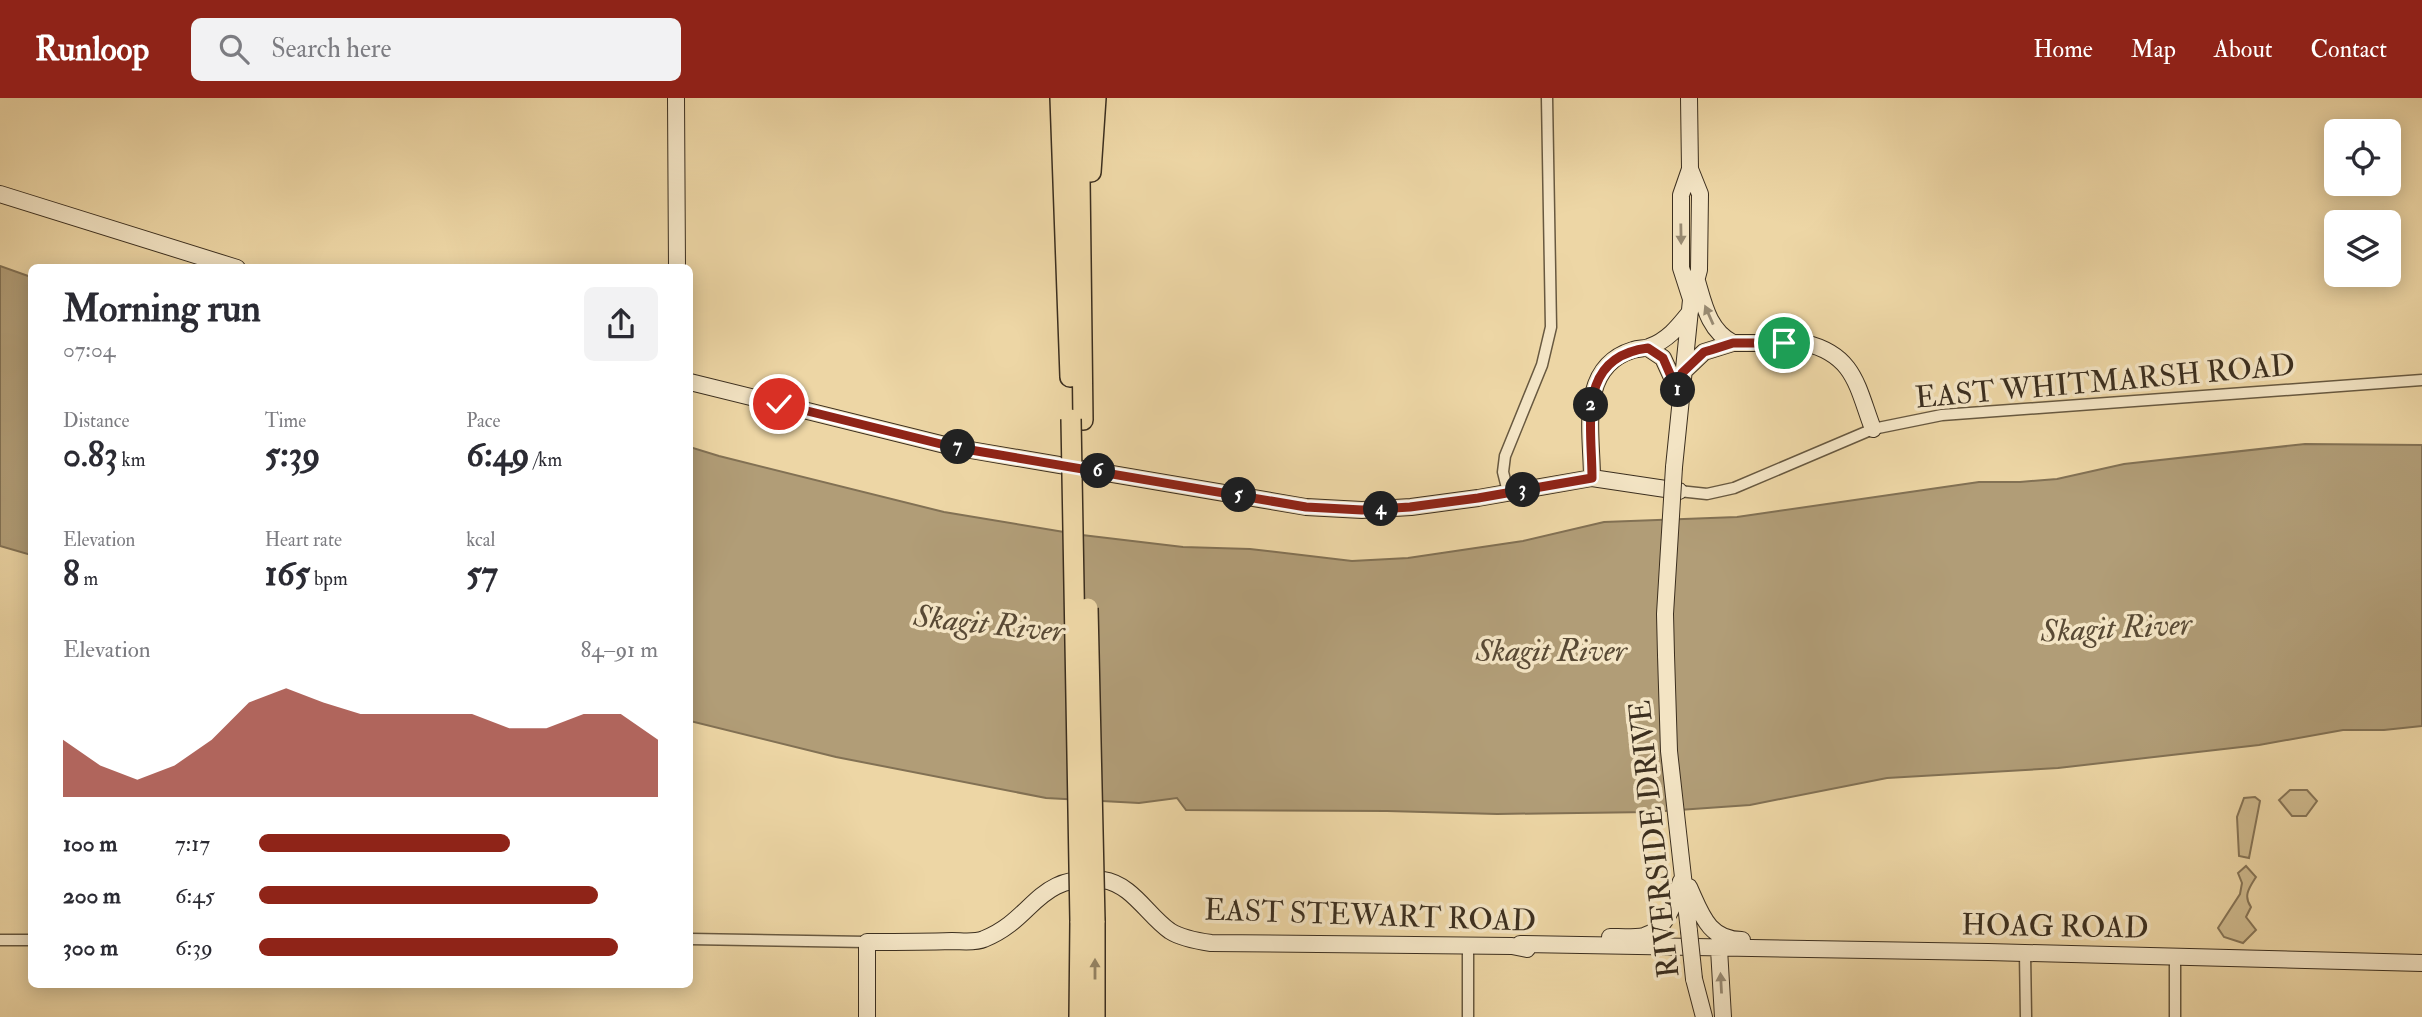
<!DOCTYPE html>
<meta charset="utf-8">
<style>
body{margin:0;font-family:"IM FELL Double Pica",serif;background:#f2f2f3;color:#2b2b33;height:100vh;display:flex;flex-direction:column;font-size:26px;white-space:nowrap}
*{box-sizing:border-box;margin:0}
p{font-size:23px;color:#7c7c81}
.icon{flex:none;width:38px;height:38px;fill:none;stroke:currentColor;stroke-width:2;stroke-linecap:round;stroke-linejoin:round}
.map{position:relative;flex:1;overflow:hidden}
.details{position:absolute;left:28px;top:166px;width:665px;height:724px;display:flex;flex-direction:column;background:#fff;border-radius:10px;box-shadow:0 4px 18px #0003}
.details>*{flex:none}
.fabs{position:absolute;left:2324px;top:21px;display:grid;gap:14px}
.fabs a{display:grid;place-items:center;width:77px;height:77px;border-radius:10px;background:#fff;box-shadow:0 4px 18px #0003;font-size:35px}
.pin{position:absolute;display:grid;place-items:center;width:60px;height:60px;color:#fff;margin:-30px;border:4px solid #fff;border-radius:50%;box-shadow:0 2px 7px #0007}
.km{position:absolute;width:35px;height:35px;margin:-18px;border-radius:50%;background:#222;color:#fff;font-size:19px;line-height:35px;text-align:center}
.round{display:grid;place-items:center;flex:none;width:74px;height:74px;border-radius:10px;background:#f2f2f3}
.summary{display:flex;align-items:center;justify-content:space-between;height:119px;padding:0 35px}
h1{font-size:38px;font-weight:700;line-height:52px}
.figures{display:grid;grid-template-columns:repeat(3,1fr);gap:10px;height:119px;padding:7px 35px}
.figures div{display:grid;align-content:center}
.figures b{font-size:35px;font-weight:700}
.figures small{font-size:19px;font-weight:400}
.figures p{font-size:19px}
.chart{height:196px;padding:14px 35px}
.chart p{display:flex;justify-content:space-between}
.chart svg{width:100%;height:126px;margin-top:7px;fill:#8f2418;opacity:.7}
ul{padding:0 35px;list-style:none;font-size:23px}
li{display:grid;grid-template-columns:112px 84px 1fr;align-items:center;height:52px}
li i{height:18px;border-radius:9px;background:#8f2418}
header{display:flex;align-items:center;gap:42px;box-sizing:border-box;height:98px;padding:0 35px;background:#8f2418;color:#fff}
header strong{font-size:33px}
nav{display:flex;gap:38px;margin-inline-start:auto;font-size:24px}
.search{width:490px;height:63px;background:#f2f2f3;display:flex;align-items:center;gap:18px;box-sizing:border-box;padding:0 24px;border-radius:10px;color:#7c7c81;font-size:26px}
.map>svg:first-child{display:block}
</style>
<header>
<strong>Runloop</strong>
<div class="search"><svg class="icon" aria-label="search" viewBox="0 0 24 24"><circle cx="10" cy="10" r="6"/><path d="M15 15l6 6"/></svg>Search here</div>
<nav><a>Home</a><a>Map</a><a>About</a><a>Contact</a></nav>
</header>
<div class="map">
<svg width="2422" height="919" viewBox="0 0 2422 919">
<rect width="100%" height="100%" fill="#edd6a5"/>
<filter id="stains"><feTurbulence type="fractalNoise" baseFrequency=".00286" numOctaves="4"/><feColorMatrix values="0 0 0 0 .2 0 0 0 0 .09 0 0 0 0 .02 0 0 0 .5 -.17"/></filter>
<radialGradient id="worn" r=".72"><stop offset=".6" stop-color="#630" stop-opacity="0"/><stop offset="1" stop-color="#630" stop-opacity=".3"/></radialGradient>
<path fill="#cfba8e" stroke="#867456" stroke-width="2" d="M 2290,692 L 2307,692 L 2317,703 L 2306,718 L 2292,718 L 2279,702 Z
M 2255,699 L 2260,703 L 2249,760 L 2239,758 L 2237,719 L 2244,700 Z
M 2246,768 L 2256,779 C 2249,790 2243,798 2251,809 L 2246,819 L 2256,832 L 2243,845 L 2224,839 L 2218,830 L 2240,796 L 2242,785 L 2238,775 Z"/>
<path fill="#b19d77" stroke="#827154" stroke-width="2" d="M 0,168 L 31,179 L 31,457 L 0,448 Z
M 2305,346 L 2422,347 L 2422,628 L 2384,632 L 2343,632 L 2259,647 L 2058,670 L 1887,680 L 1750,707 L 1650,714 L 1497,716 L 1387,713 L 1186,712 L 1177,700 L 1139,705 L 1046,700 L 836,659 L 690,623 L 690,349 L 719,358 L 944,414 L 1082,437 L 1183,449 L 1250,451 L 1352,463 L 1408,460 L 1523,443 L 1604,424 L 1737,419 L 1979,384 L 2020,384 L 2057,381 L 2124,366 Z"/>
<g fill="none" stroke-linecap="round" stroke-linejoin="round">
<g stroke="#685940" stroke-width="13">
<path id="street" d="M 1679,393 L 1707,396 L 1734,390 L 1873,331 L 1942,317 L 2422,282
M 1508,394 L 1503,374 L 1505,358 L 1542,267 L 1551,229 L 1547,0
M 690,841 L 867,844
M 0,842 L 32,842
M 2025,855 L 2026,919
M 1468,919 L 1468,848
M 2175,919 L 2175,858"/>
</g>
<g stroke="#3c2f1f" stroke-width="18">
<path id="secondary" d="M 676,0 L 677,170
M 1689,0 L 1690,71 L 1681,97 L 1681,170 L 1691,201
M 0,96 L 237,170
M 1697,183 C 1704,207 1709,233 1733,245
M 1648,250 L 1663,260 L 1678,293
M 1682,275 L 1704,254 L 1733,245 L 1805,245 C 1855,257 1857,289 1873,331
M 690,284 L 953,349 L 1306,409 L 1362,412 L 1411,409 L 1478,400 L 1592,380 L 1679,393
M 1674,369 L 1691,202 L 1699,172 L 1700,96 L 1690,71
M 1592,380 C 1592,335 1577,269 1633,252 C 1639,250 1644,251 1649,249 C 1668,242 1678,229 1690,214
M 1666,557 L 1669,653 L 1689,833
M 1689,789 C 1701,815 1708,842 1742,842
M 1610,839 C 1620,839 1634,840 1644,838 C 1668,831 1675,802 1681,783
M 1520,846 L 1988,854 L 2422,865
M 1719,851 L 1723,919
M 1694,881 L 1704,919
M 867,919 L 867,844 C 895,844 924,844 952,843 C 962,843 975,845 984,841 C 1036,820 1035,775 1103,782 C 1132,786 1148,818 1170,833 C 1181,840 1197,843 1211,845 L 1512,848 L 1527,851"/>
</g>
<g stroke="#3c2f1f" stroke-width="22">
<path id="highway" d="M 1060,0 L 1070,279
M 1079,0 L 1083,322
M 1091,74 L 1096,0
M 1079,919 L 1080,823
M 1095,919 L 1095,823"/>
</g>
<use href="#street" stroke="#f3e4c4" stroke-width="10"/>
<use href="#secondary" stroke="#f3e4c4" stroke-width="16"/>
<use href="#highway" stroke="#edd6a5" stroke-width="19"/>
<g stroke="#3c2f1f" stroke-width="18" stroke-linecap="butt">
<path id="secondary-bridge" d="M 1666,557 L 1665,516 L 1674,369
M 1689,833 L 1694,881"/>
</g>
<g stroke="#3c2f1f" stroke-width="22" stroke-linecap="butt">
<path id="highway-bridge" d="M 1071,321 L 1080,823
M 1088,510 L 1095,823"/>
</g>
<use href="#secondary-bridge" stroke="#f3e4c4" stroke-width="16"/>
<use href="#highway-bridge" stroke="#edd6a5" stroke-width="19"/>
</g>
<defs><path id="oneway-solid" d="M-6-.8H1V-3.2L6.5 0L1 3.2V.8H-6Z" transform="scale(1.75)"/></defs>
<g fill="#988a72">
<use href="#oneway-solid" transform="translate(1681 136) rotate(89)"/>
<use href="#oneway-solid" transform="translate(1709 217) rotate(-114)"/>
<use href="#oneway-solid" transform="translate(1721 885) rotate(-93)"/>
</g>
<use fill="#948262" href="#oneway-solid" transform="translate(1095 871) rotate(-90)"/>
<g fill="none" stroke-linecap="round" stroke-linejoin="round">
<g stroke="#fff" stroke-width="14">
<path id="route" d="M 779,306 L 953,349 L 1306,409 L 1362,412 L 1410,409 L 1478,400 L 1592,380 C 1592,327 1576,259 1648,250 L 1663,260 L 1680,299 L 1682,275 L 1704,254 L 1711,252 L 1733,245 L 1784,245"/>
</g>
<use href="#route" stroke="#8f2418" stroke-width="9"/>
</g>
<g text-anchor="middle" stroke-width="7" stroke-linejoin="round" paint-order="stroke">
<g font-size="30" fill="#3c2f1f" stroke="#f3e4c4">
<text transform="translate(2105 283) rotate(-5)" y="10">EAST WHITMARSH ROAD</text>
<text transform="translate(1654 741) rotate(-96)" y="10">RIVERSIDE DRIVE</text>
<text transform="translate(1370 817) rotate(2)" y="10">EAST STEWART ROAD</text>
<text transform="translate(2055 828) rotate(1)" y="10">HOAG ROAD</text>
</g>
<g font-size="32" font-style="italic" fill="#594a35" stroke="#f3e4c4">
<text transform="translate(989 525) rotate(6)" y="11">Skagit River</text>
<text transform="translate(2116 529) rotate(-3)" y="11">Skagit River</text>
<text x="1551" y="563">Skagit River</text>
</g>
</g>
<rect width="100%" height="100%" filter="url(#stains)"/>
<rect width="100%" height="100%" fill="url(#worn)"/>
</svg>
<div class="fabs">
<a><svg class="icon" aria-label="locate" viewBox="0 0 24 24"><circle cx="12" cy="12" r="6"/><path d="M12 2v4M12 18v4M2 12h4M18 12h4"/></svg></a>
<a><svg class="icon" aria-label="layers" viewBox="0 0 24 24"><path d="M12 4l9 5-9 5-9-5zM3 14l9 5 9-5"/></svg></a>
</div>
<div class="pin" style="left:1784px;top:245px;background:#1e9e55"><svg class="icon" aria-label="arrive" viewBox="0 0 24 24"><path d="M6 21V4h12l-3 4 3 4H6"/></svg></div>
<div class="pin" style="left:779px;top:306px;background:#d93025"><svg class="icon" aria-label="check" viewBox="0 0 24 24"><path d="M5 12l5 5 9-10"/></svg></div>
<b class="km" style="left:1678px;top:292px">1</b>
<b class="km" style="left:1591px;top:307px">2</b>
<b class="km" style="left:1523px;top:392px">3</b>
<b class="km" style="left:1381px;top:411px">4</b>
<b class="km" style="left:1239px;top:397px">5</b>
<b class="km" style="left:1098px;top:373px">6</b>
<b class="km" style="left:958px;top:349px">7</b>
<section class="details">
<div class="summary"><div><h1>Morning run</h1><p>07:04</p></div><a class="round"><svg class="icon" aria-label="share" viewBox="0 0 24 24"><path d="M12 15V3M7 8l5-5 5 5M5 13v7h14v-7"/></svg></a></div>
<div class="figures">
<div><p>Distance</p><b>0.83<small> km</small></b></div>
<div><p>Time</p><b>5:39</b></div>
<div><p>Pace</p><b>6:49<small> /km</small></b></div>
</div>
<div class="figures">
<div><p>Elevation</p><b>8<small> m</small></b></div>
<div><p>Heart rate</p><b>165<small> bpm</small></b></div>
<div><p>kcal</p><b>57</b></div>
</div>
<div class="chart"><p><span>Elevation</span>84–91 m</p>
<svg viewBox="0 0 160 44" preserveAspectRatio="none"><path d="M0 44V24L10 33L20 38L30 33L40 24L50 11L60 6L70 11L80 15L90 15L100 15L110 15L120 20L130 20L140 15L150 15L160 24V44z"/></svg>
</div>
<ul>
<li><b>100 m</b>7:17<i style="width:63%"></i></li>
<li><b>200 m</b>6:45<i style="width:85%"></i></li>
<li><b>300 m</b>6:39<i style="width:90%"></i></li>
</ul>
</section>
</div>
